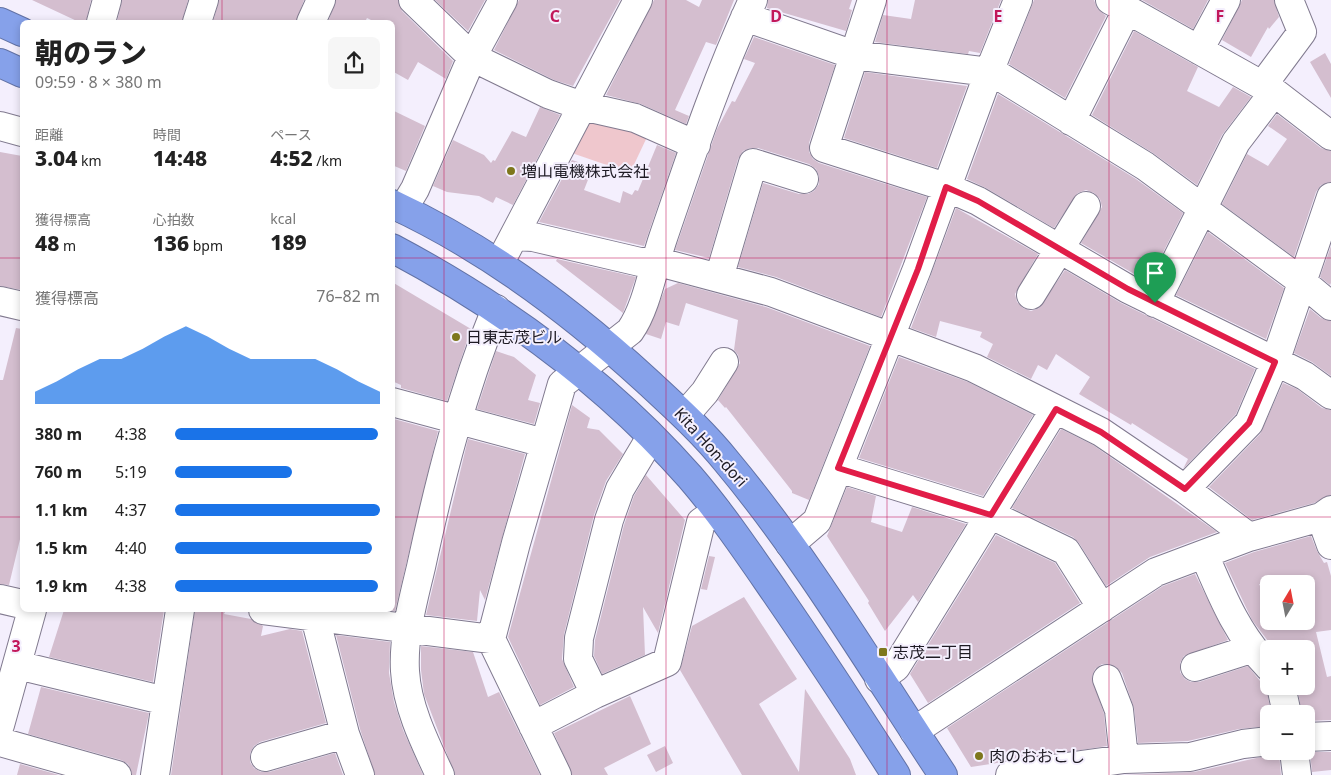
<!DOCTYPE html>
<html lang="ja">
<meta charset="utf-8">
<style>
body{margin:0;font-family:"Noto Sans","Noto Sans JP",sans-serif;background:#f6f6f6;color:#222;height:100vh;display:flex;flex-direction:column;font-size:19px;white-space:nowrap}
*{box-sizing:border-box;margin:0}
p{font-size:16px;color:#767676}
.icon{flex:none;width:28px;height:28px;fill:none;stroke:currentColor;stroke-width:2;stroke-linecap:round;stroke-linejoin:round}
.map{position:relative;flex:1;overflow:hidden}
.panel{position:absolute;left:20px;top:20px;width:375px;height:592px;display:flex;flex-direction:column;background:#fff;border-radius:8px;box-shadow:0 2px 8px #0003}
.panel>*{flex:none}
.needle{width:32px;rotate:10deg}
.buttons{position:absolute;left:1260px;top:575px;display:grid;gap:10px}
.buttons a{display:grid;place-items:center;width:55px;height:55px;border-radius:8px;background:#fff;box-shadow:0 2px 8px #0003;font-size:25px}
.pin{position:absolute;display:grid;place-items:center;width:42px;height:42px;color:#fff;margin:-51px -21px;border-radius:50% 50% 50% 0;rotate:-45deg;box-shadow:0 0 5px #0007}
.pin .icon{rotate:45deg}
.round{display:grid;place-items:center;flex:none;width:52px;height:52px;border-radius:8px;background:#f6f6f6}
.headline{display:flex;align-items:center;justify-content:space-between;height:85px;padding:0 15px}
h1{font-size:28px;font-weight:800;line-height:38px}
.metrics{display:grid;grid-template-columns:repeat(3,1fr);gap:8px;height:85px;padding:5px 15px}
.metrics div{display:grid;align-content:center}
.metrics b{font-size:21px;font-weight:800}
.metrics small{font-size:14px;font-weight:400}
.metrics p{font-size:14px}
.chart{height:140px;padding:10px 15px}
.chart p{display:flex;justify-content:space-between}
.chart svg{width:100%;height:90px;margin-top:5px;fill:#1a73e8;opacity:.7}
ul{padding:0 15px;list-style:none;font-size:16px}
li{display:grid;grid-template-columns:80px 60px 1fr;align-items:center;height:38px}
li i{height:12px;border-radius:6px;background:#1a73e8}
.map>svg:first-child{display:block}
</style>
<div class="map">
<svg width="1331" height="775" viewBox="0 0 1331 775">
<rect width="100%" height="100%" fill="#f4effd"/>
<path fill="#efc7cd" d="M 591,120 L 648,135 L 630,173 L 566,151 Z"/>
<path fill="#d4becf" fill-rule="evenodd" d="M 32,0 L 91,0 L 86,22 L 79,22 Z
M 122,0 L 188,0 L 182,22 L 117,22 Z
M 219,0 L 304,0 L 296,22 L 213,22 Z
M 336,0 L 398,0 L 402,11 L 453,61 L 446,79 L 418,62 L 408,80 L 392,71 L 392,22 L 375,22 L 367,18 L 365,22 L 328,22 Z
M 435,0 L 485,0 L 468,31 Z
M 519,0 L 620,0 L 573,86 L 554,80 L 494,50 Z
M 654,0 L 686,0 L 699,7 L 702,0 L 734,0 L 716,45 L 706,42 L 675,110 L 689,116 L 686,124 L 641,104 L 606,95 Z
M 768,0 L 852,0 L 849,9 L 852,10 L 846,31 L 767,8 Z
M 915,0 L 1001,0 L 980,53 L 969,51 L 968,54 L 875,42 L 883,15 L 911,19 Z
M 1034,0 L 1094,0 L 1097,8 L 1106,16 L 1065,98 L 1009,64 Z
M 1142,0 L 1208,0 L 1193,29 Z
M 1242,0 L 1274,0 L 1279,17 L 1269,29 L 1268,27 L 1251,57 L 1222,40 Z
M 1134,31 L 1198,67 L 1187,91 L 1219,107 L 1233,87 L 1251,97 L 1222,135 L 1197,185 L 1153,153 L 1092,115 Z
M 754,37 L 835,65 L 809,143 L 809,152 L 813,159 L 819,163 L 927,197 L 881,317 L 776,277 L 738,267 L 763,183 L 799,194 L 808,194 L 814,191 L 819,184 L 819,176 L 816,169 L 809,164 L 758,148 L 750,148 L 743,151 L 738,159 L 709,258 L 675,250 L 717,129 L 732,101 L 735,102 L 755,63 L 744,59 Z
M 1325,53 L 1331,64 L 1331,98 L 1310,62 Z
M 865,72 L 967,86 L 937,168 L 844,138 Z
M 998,94 L 1136,179 L 1183,213 L 1148,282 L 1081,243 L 1102,207 L 1100,199 L 1094,193 L 1086,190 L 1078,193 L 1054,228 L 986,188 L 967,179 Z
M 540,107 L 560,115 L 513,205 L 496,197 L 493,203 L 479,196 L 447,192 L 433,186 L 453,140 L 484,155 L 491,163 L 493,160 L 495,161 L 512,131 L 526,137 Z
M 392,110 L 425,126 L 406,171 L 392,165 Z
M 1277,114 L 1321,148 L 1331,151 L 1331,182 L 1321,185 L 1316,192 L 1294,257 L 1222,204 L 1247,154 L 1268,166 L 1287,139 L 1268,126 Z
M 657,145 L 676,153 L 644,246 L 539,222 L 572,160 L 593,167 L 584,190 L 620,203 L 623,191 L 632,195 L 635,190 L 638,191 Z
M 0,152 L 22,156 L 22,290 L 0,286 Z
M 956,208 L 1038,254 L 1015,294 L 1017,302 L 1023,308 L 1031,311 L 1039,308 L 1065,270 L 1121,303 L 1255,369 L 1236,414 L 1183,469 L 1188,459 L 1132,423 L 1131,425 L 1079,394 L 1090,377 L 1056,354 L 1047,370 L 1038,365 L 1031,379 L 987,357 L 993,344 L 980,337 L 982,332 L 940,321 L 936,337 L 911,328 Z
M 1208,232 L 1284,288 L 1266,339 L 1176,295 Z
M 1331,246 L 1331,283 L 1330,285 L 1320,277 Z
M 557,259 L 636,277 L 623,313 L 556,261 Z
M 392,282 L 471,329 L 447,401 L 401,388 L 401,385 L 392,381 Z
M 678,283 L 766,307 L 870,346 L 809,500 L 792,493 L 792,491 L 726,407 L 725,408 L 718,400 L 740,363 L 738,355 L 734,350 L 738,320 L 686,303 L 679,326 L 666,322 L 661,339 L 646,334 L 665,289 Z
M 1310,309 L 1321,318 L 1331,321 L 1331,376 L 1312,362 L 1294,353 Z
M 16,328 L 22,329 L 22,531 L 9,585 L 0,584 L 0,380 L 3,380 Z
M 496,351 L 514,357 L 536,375 L 528,400 L 540,403 L 534,424 L 477,409 Z
M 899,357 L 968,382 L 1033,415 L 983,496 L 859,458 Z
M 1283,383 L 1297,389 L 1322,408 L 1331,410 L 1331,495 L 1314,503 L 1252,520 L 1209,487 L 1260,434 Z
M 572,405 L 590,418 L 587,428 L 599,430 L 623,454 L 606,481 L 594,515 L 564,634 L 562,659 L 574,687 L 540,705 L 508,637 Z
M 394,419 L 438,431 L 395,611 L 387,610 L 392,610 Z
M 1061,429 L 1093,445 L 1217,532 L 1150,557 L 1106,586 L 1079,543 L 1073,537 L 1012,508 Z
M 468,439 L 525,454 L 485,600 L 480,590 L 477,621 L 426,615 Z
M 646,475 L 685,520 L 658,633 L 643,607 L 645,655 L 602,674 L 594,656 L 595,640 L 624,525 L 634,496 Z
M 847,487 L 876,496 L 871,522 L 902,532 L 912,507 L 966,524 L 918,602 L 913,595 L 885,631 L 868,603 L 869,601 L 827,536 Z
M 996,535 L 1055,563 L 1080,603 L 928,703 L 910,674 Z
M 1311,536 L 1317,551 L 1324,563 L 1327,562 L 1331,576 L 1331,630 L 1316,632 L 1327,677 L 1331,676 L 1331,720 L 1306,721 L 1306,714 L 1302,714 L 1297,686 L 1306,686 L 1306,649 L 1274,649 L 1252,620 L 1225,563 L 1254,552 ZM 1259,584 L 1306,584 L 1306,621 L 1269,621 L 1269,603 Z
M 709,556 L 715,557 L 707,590 L 701,589 Z
M 1195,574 L 1228,640 L 1184,656 L 1180,663 L 1180,672 L 1185,679 L 1191,682 L 1199,682 L 1248,666 L 1260,681 L 1266,685 L 1271,714 L 1269,714 L 1269,726 L 1239,729 L 1188,741 L 1138,743 L 1134,708 L 1122,673 L 1116,667 L 1109,664 L 1102,664 L 1095,669 L 1092,677 L 1104,714 L 1107,746 L 971,767 L 947,728 L 1163,586 Z
M 744,597 L 797,679 L 759,704 L 799,772 L 805,689 L 850,759 L 856,775 L 742,775 L 680,670 L 692,626 Z
M 64,610 L 164,610 L 153,682 L 49,657 Z
M 195,610 L 226,610 L 224,614 L 251,619 L 263,626 L 261,636 L 290,629 L 302,631 L 326,723 L 260,742 L 254,746 L 250,753 L 250,762 L 254,768 L 261,772 L 269,772 L 335,753 L 343,775 L 171,775 Z
M 336,635 L 390,642 L 389,673 L 394,702 L 403,730 L 423,775 L 375,775 L 360,729 Z
M 421,646 L 473,652 L 488,697 L 499,692 L 540,775 L 455,775 L 424,694 L 421,670 Z
M 41,687 L 149,713 L 136,775 L 132,775 L 128,764 L 121,760 L 28,734 Z
M 630,696 L 651,744 L 604,768 L 608,775 L 572,775 L 554,733 Z
M 665,746 L 673,763 L 656,772 L 647,755 Z
M 1310,752 L 1331,752 L 1331,770 L 1312,772 Z
M 1279,753 L 1281,775 L 1122,775 L 1194,772 Z
M 20,764 L 59,775 L 17,775 Z"/>
<g fill="none" stroke-linecap="round" stroke-linejoin="round">
<g stroke="#817a8f" stroke-width="30">
<path id="minor" d="M 413,0 L 472,57 L 548,94 L 582,106 L 635,118 L 696,145
M 872,0 L 824,148 L 946,187 L 978,201 L 1128,289 L 1305,376 L 1331,395
M 1110,0 L 1274,92 L 1331,136
M 745,17 L 854,55 L 989,72 L 999,76 L 1145,166 L 1301,281 L 1331,306
M 101,22 L 107,0
M 197,22 L 204,0
M 311,22 L 321,0
M 1199,50 L 1226,0
M 1262,86 L 1302,32 L 1289,0
M 1071,121 L 1127,10
M 0,126 L 22,132
M 403,209 L 415,189 L 472,57 L 503,0
M 514,236 L 533,237 L 640,262 L 655,261 L 771,292 L 974,368 L 1101,432 L 1185,489 L 1249,537
M 506,251 L 638,0
M 719,278 L 753,163 L 804,179
M 1031,295 L 1086,206
M 0,301 L 22,306
M 1155,303 L 1236,142 L 1274,92
M 392,402 L 544,443
M 685,415 L 705,392 L 724,362
M 838,468 L 991,515 L 1066,551 L 1102,608
M 1185,489 L 1249,423 L 1275,362 L 1331,197
M 1321,517 L 1331,545
M 790,544 L 817,521 L 917,269 L 989,72 L 1018,0
M 1204,554 C 1222,596 1237,634 1269,667
M 0,599 L 22,604
M 263,610 L 491,639
M 316,610 L 315,617 L 345,734 L 360,775
M 17,665 L 166,701
M 1195,667 L 1251,649
M 879,679 L 896,667 L 1055,409
M 1107,679 L 1119,710 L 1124,759
M 1281,686 L 1287,714
M 595,694 L 578,659 L 579,638 L 609,520 L 620,489 L 651,437
M 0,725 L 32,610
M 533,726 L 595,694 L 667,662 L 701,522 L 717,511
M 914,731 L 1156,572 L 1249,537 L 1321,517 L 1331,510
M 1306,737 L 1331,736
M 0,742 L 117,775
M 1294,751 L 1297,775
M 265,757 L 345,734
M 155,775 L 180,610
M 440,775 C 425,743 407,707 405,671 C 403,636 413,601 421,567 C 440,479 462,392 496,309
M 557,775 L 491,639 L 516,543 L 562,384 L 630,331 C 647,307 653,267 663,238 C 690,159 717,77 753,0
M 1010,775 L 1124,759 L 1190,757 L 1243,744 L 1269,741"/>
</g>
<g stroke="#6272a5" stroke-width="30">
<path id="highway" d="M 0,22 L 22,32
M 0,63 L 22,73
M 392,204 C 487,248 571,311 647,381 C 675,407 703,432 727,462 C 808,559 873,670 943,775
M 392,248 C 503,307 607,383 690,477 C 721,513 748,553 775,592 C 817,653 857,714 896,775"/>
</g>
<use href="#minor" stroke="#fff" stroke-width="28"/>
<use href="#highway" stroke="#86a1ea" stroke-width="28"/>
</g>
<g fill="none" stroke-linecap="round" stroke-linejoin="round">
<g stroke="#fff" stroke-width="10">
<path id="route" d="M 946,187 L 978,201 L 1128,289 L 1275,362 L 1249,423 L 1185,489 L 1101,432 L 1056,409 L 991,515 L 838,468 L 918,269 Z"/>
</g>
<use href="#route" stroke="#e11d48" stroke-width="6"/>
</g>
<path fill="none" stroke="#c2185b" stroke-width="1" stroke-opacity="0.55" d="M 222,0 L 222,22M 444,0 L 444,775M 666,0 L 666,775M 887,0 L 887,775M 1109,0 L 1109,775M 0,258 L 22,258M 392,258 L 1331,258M 0,517 L 22,517M 392,517 L 1331,517M 222,610 L 222,775"/>
<g fill="#7d771c" stroke="#f4effd" stroke-width="2">
<circle cx="511" cy="171" r="5"/>
<circle cx="456" cy="337" r="5"/>
<rect x="878" y="647" width="10" height="10" rx="2.5"/>
<circle cx="979" cy="756" r="5"/>
</g>
<g text-anchor="middle" stroke-width="4" stroke-linejoin="round" paint-order="stroke">
<g font-size="16" fill="#1e1b24" stroke="#f4effd" text-anchor="start">
<text x="521" y="177">増山電機株式会社</text>
<text x="466" y="343">日東志茂ビル</text>
<text x="893" y="658">志茂二丁目</text>
<text x="989" y="762">肉のおおこし</text>
</g>
<g font-size="16" fill="#1e1b24" stroke="#f4effd">
<text transform="translate(711 447) rotate(48)" y="6">Kita Hon-dori</text>
</g>
</g>
<g font-size="16" text-anchor="middle" font-weight="bold" fill="#c2185b" stroke="#f4effd" stroke-width="4" stroke-linejoin="round" paint-order="stroke">
<text x="555" y="22">C</text>
<text x="776" y="22">D</text>
<text x="998" y="22">E</text>
<text x="1220" y="22">F</text>
<text x="16" y="652">3</text>
</g>
</svg>
<div class="buttons">
<a><svg class="needle" viewBox="-14 -14 28 28"><path d="M0-13l5 13h-10z" fill="#e53935"/><path d="M0 13l5-13h-10z" fill="#767676"/></svg></a>
<a>+</a>
<a>−</a>
</div>
<div class="pin" style="left:1155px;top:303px;background:#1e9e55"><svg class="icon" aria-label="arrive" viewBox="0 0 24 24"><path d="M6 21V4h12l-3 4 3 4H6"/></svg></div>
<section class="panel">
<div class="headline"><div><h1>朝のラン</h1><p>09:59 · 8 × 380 m</p></div><a class="round"><svg class="icon" aria-label="share" viewBox="0 0 24 24"><path d="M12 15V3M7 8l5-5 5 5M5 13v7h14v-7"/></svg></a></div>
<div class="metrics">
<div><p>距離</p><b>3.04<small> km</small></b></div>
<div><p>時間</p><b>14:48</b></div>
<div><p>ペース</p><b>4:52<small> /km</small></b></div>
</div>
<div class="metrics">
<div><p>獲得標高</p><b>48<small> m</small></b></div>
<div><p>心拍数</p><b>136<small> bpm</small></b></div>
<div><p>kcal</p><b>189</b></div>
</div>
<div class="chart"><p><span>獲得標高</span>76–82 m</p>
<svg viewBox="0 0 160 44" preserveAspectRatio="none"><path d="M0 44V38L10 33L20 27L30 22L40 22L50 17L60 11L70 6L80 11L90 17L100 22L110 22L120 22L130 22L140 27L150 33L160 38V44z"/></svg>
</div>
<ul>
<li><b>380 m</b>4:38<i style="width:99%"></i></li>
<li><b>760 m</b>5:19<i style="width:57%"></i></li>
<li><b>1.1 km</b>4:37<i style="width:100%"></i></li>
<li><b>1.5 km</b>4:40<i style="width:96%"></i></li>
<li><b>1.9 km</b>4:38<i style="width:99%"></i></li>
</ul>
</section>
</div>
